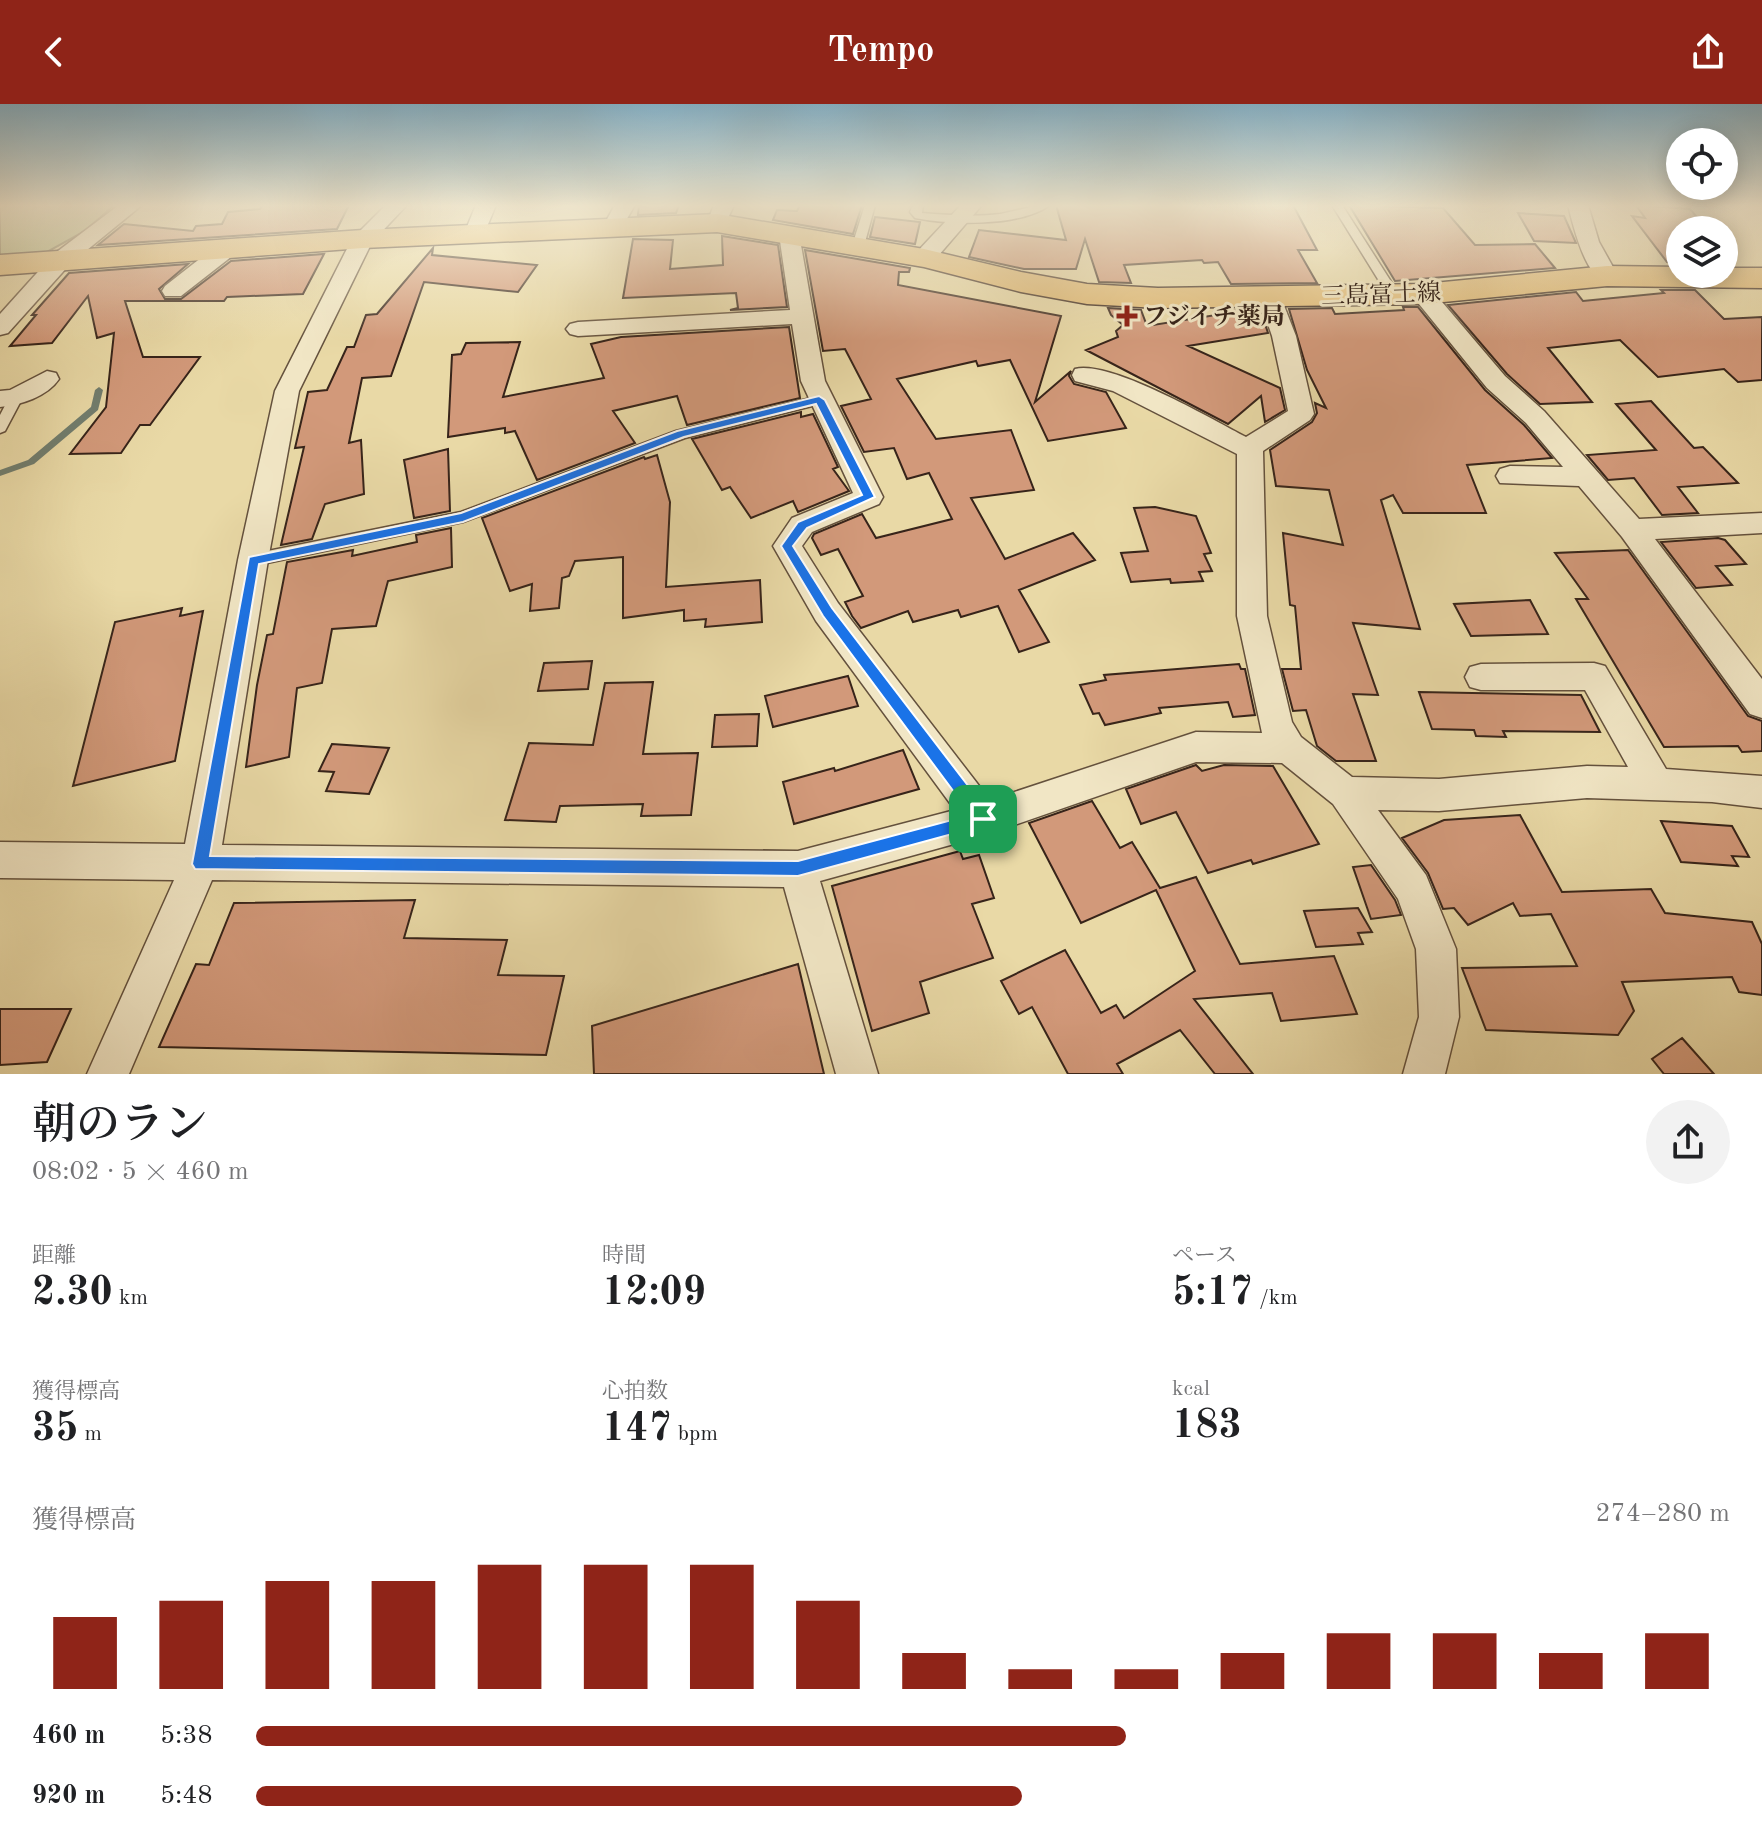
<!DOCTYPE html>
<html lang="ja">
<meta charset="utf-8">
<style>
body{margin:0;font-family:"Old Standard TT","Noto Serif JP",serif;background:#f2f2f2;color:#202124;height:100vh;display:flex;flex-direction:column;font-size:30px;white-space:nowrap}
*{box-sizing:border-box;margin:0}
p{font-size:26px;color:#757577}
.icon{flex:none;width:44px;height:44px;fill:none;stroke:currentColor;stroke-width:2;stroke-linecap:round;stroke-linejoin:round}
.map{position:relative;height:970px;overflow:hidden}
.side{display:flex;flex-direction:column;background:#fff;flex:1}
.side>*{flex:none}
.buttons{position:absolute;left:1666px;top:24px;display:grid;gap:16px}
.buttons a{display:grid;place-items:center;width:72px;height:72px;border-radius:50%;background:#fff;box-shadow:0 4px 20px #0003;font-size:40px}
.pin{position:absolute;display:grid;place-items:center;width:68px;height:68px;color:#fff;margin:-34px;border-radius:16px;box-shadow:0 4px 12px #0006}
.round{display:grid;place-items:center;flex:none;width:84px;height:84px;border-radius:42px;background:#f2f2f2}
.overview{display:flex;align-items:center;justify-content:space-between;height:136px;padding:0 32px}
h1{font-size:44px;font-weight:600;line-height:60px}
.stats{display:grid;grid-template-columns:repeat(3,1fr);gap:12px;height:136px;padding:8px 32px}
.stats div{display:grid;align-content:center}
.stats b{font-size:40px;font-weight:600}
.stats small{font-size:22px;font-weight:400}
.stats p{font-size:22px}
.chart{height:224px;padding:16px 32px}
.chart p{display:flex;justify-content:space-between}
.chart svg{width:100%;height:144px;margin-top:8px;stroke:#8f2418;stroke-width:6}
ul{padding:0 32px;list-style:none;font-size:26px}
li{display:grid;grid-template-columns:128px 96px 1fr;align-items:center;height:60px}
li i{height:20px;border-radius:10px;background:#8f2418}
header{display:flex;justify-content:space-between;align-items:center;height:104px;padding:0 32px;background:#8f2418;color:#fff;font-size:36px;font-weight:600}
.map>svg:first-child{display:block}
</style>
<header><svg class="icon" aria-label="back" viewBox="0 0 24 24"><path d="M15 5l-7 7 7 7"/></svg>Tempo<svg class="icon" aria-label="share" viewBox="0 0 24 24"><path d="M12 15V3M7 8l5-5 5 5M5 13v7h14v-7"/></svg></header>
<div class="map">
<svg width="1762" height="970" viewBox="0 0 1762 970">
<rect width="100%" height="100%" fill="#e9d9a6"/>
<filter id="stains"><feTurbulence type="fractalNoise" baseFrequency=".0025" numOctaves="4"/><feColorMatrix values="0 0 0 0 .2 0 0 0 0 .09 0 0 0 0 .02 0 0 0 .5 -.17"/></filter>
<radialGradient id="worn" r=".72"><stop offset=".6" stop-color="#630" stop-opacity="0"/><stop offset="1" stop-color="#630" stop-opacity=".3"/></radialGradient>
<path fill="#b3c089" stroke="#757252" stroke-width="2" d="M 0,101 L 114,101 L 85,127 L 47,148 L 0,152 Z"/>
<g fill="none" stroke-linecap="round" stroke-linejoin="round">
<path fill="#717e6f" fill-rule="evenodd" d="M 99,283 L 103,286 L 98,306 L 34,360 L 0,372 L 0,366 L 28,356 L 91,303 L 95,286 Z"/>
</g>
<path fill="#d2997a" stroke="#37241a" stroke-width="2" d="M 263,101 L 349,101 L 337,125 L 98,141 L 124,120 L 193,127 L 196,122 L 222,120 L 228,108 L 260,105 Z
M 639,101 L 679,101 L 676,109 L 638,111 Z
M 800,101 L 862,101 L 853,130 L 773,116 L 777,106 L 797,107 Z
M 1056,101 L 1293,101 L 1317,146 L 1298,146 L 1317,179 L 1231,180 L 1218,158 L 1204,159 L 1202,156 L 1124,161 L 1131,179 L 1099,178 L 1085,135 L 1076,165 L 1024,165 L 969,153 L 979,126 L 1066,136 Z
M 1349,101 L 1443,104 L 1475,141 L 1535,140 L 1555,164 L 1395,177 Z
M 1636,101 L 1690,105 L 1708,126 L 1680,126 L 1680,159 L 1667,158 L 1632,112 L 1645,114 Z
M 1518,109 L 1564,112 L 1576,139 L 1534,137 Z
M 875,113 L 920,118 L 915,140 L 870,133 Z
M 722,132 L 778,141 L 787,203 L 730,206 L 738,204 L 736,189 L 623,194 L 633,135 L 673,136 L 670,165 L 723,161 Z
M 433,144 L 432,151 L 537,161 L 518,188 L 424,178 L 391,272 L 362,274 L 349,339 L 361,336 L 364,390 L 325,400 L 312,435 L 281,441 L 304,343 L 295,344 L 308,288 L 327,286 L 347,243 L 354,243 L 366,211 L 377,210 Z
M 805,146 L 910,164 L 909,168 L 899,168 L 898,181 L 1061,212 L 1035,298 L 1071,267 L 1069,272 L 1074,280 L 1106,288 L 1126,324 L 1048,337 L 1010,256 L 978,262 L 976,257 L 897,275 L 936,335 L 1011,326 L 1034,386 L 971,394 L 1005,455 L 1073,429 L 1095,456 L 1019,486 L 1049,538 L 1019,548 L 998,502 L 961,513 L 958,506 L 913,518 L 908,507 L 861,524 L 852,512 L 845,498 L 863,492 L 838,445 L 821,451 L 812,434 L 814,430 L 862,410 L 876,434 L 952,415 L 929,369 L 907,375 L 894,344 L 864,348 L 841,302 L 871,295 L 845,245 L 823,247 Z
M 324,150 L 303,190 L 227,193 L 224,197 L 125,197 L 143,253 L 200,253 L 150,321 L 140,321 L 121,349 L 70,350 L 106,303 L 114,229 L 97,234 L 88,192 L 52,239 L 10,242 L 36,211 L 32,211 L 69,169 L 188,160 L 159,185 L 165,195 L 181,195 L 231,157 Z
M 1661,186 L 1695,186 L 1724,215 L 1762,213 L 1762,276 L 1738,278 L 1724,265 L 1658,273 L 1620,236 L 1548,244 L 1592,298 L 1540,300 L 1507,270 L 1448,201 L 1576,188 L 1583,197 L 1664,189 Z
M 1403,203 L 1418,203 L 1485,286 L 1524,321 L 1552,354 L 1467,361 L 1486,409 L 1403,409 L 1393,391 L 1381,396 L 1420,525 L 1353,519 L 1378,591 L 1353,590 L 1376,657 L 1336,657 L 1317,642 L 1306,606 L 1293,607 L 1282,565 L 1301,565 L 1295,502 L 1290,501 L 1283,429 L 1343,441 L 1329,386 L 1276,382 L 1270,346 L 1312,318 L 1317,309 L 1315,299 L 1326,304 L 1307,266 L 1289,205 L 1332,204 L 1335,210 L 1404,206 Z
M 1108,204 L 1141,206 L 1147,222 L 1216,211 L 1214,208 L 1260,205 L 1268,229 L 1188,242 L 1280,284 L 1285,306 L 1265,318 L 1261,292 L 1228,320 L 1086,246 L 1118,233 L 1116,227 L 1123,221 L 1111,211 Z
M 789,223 L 800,294 L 687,321 L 677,292 L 613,307 L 635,339 L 537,376 L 515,327 L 505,329 L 505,324 L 448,333 L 452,251 L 461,250 L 466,239 L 520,238 L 503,293 L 604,274 L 591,240 L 621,233 Z
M 1651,297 L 1694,344 L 1703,343 L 1738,379 L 1678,383 L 1698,409 L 1662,411 L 1634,374 L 1608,376 L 1587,351 L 1656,346 L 1616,300 Z
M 801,308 L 801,313 L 813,310 L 838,363 L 833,365 L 849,387 L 798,408 L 793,397 L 751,414 L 730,383 L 722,386 L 692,335 Z
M 448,345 L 450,407 L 414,414 L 404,356 Z
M 657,351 L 670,398 L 666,483 L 760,476 L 762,518 L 705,523 L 706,515 L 684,517 L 684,506 L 623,514 L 623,453 L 575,457 L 569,472 L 562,474 L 559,504 L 530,507 L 532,480 L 510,487 L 482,414 L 644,353 L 645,355 Z
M 1155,403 L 1196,412 L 1211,449 L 1204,450 L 1212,467 L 1199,468 L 1203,477 L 1171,479 L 1170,475 L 1131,478 L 1121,449 L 1148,447 L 1134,404 Z
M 451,424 L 452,463 L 388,477 L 376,522 L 332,525 L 322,579 L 297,584 L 289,653 L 246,663 L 257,581 L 267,531 L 273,530 L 287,458 L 353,446 L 352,452 L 417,438 L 416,431 Z
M 1718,434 L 1725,436 L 1746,460 L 1716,462 L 1732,481 L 1696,484 L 1661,438 Z
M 1628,446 L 1748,612 L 1762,617 L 1762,647 L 1742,648 L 1738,642 L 1664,643 L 1576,495 L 1588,495 L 1555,449 Z
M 1530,496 L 1548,530 L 1471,532 L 1454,500 Z
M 182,504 L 180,512 L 203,507 L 175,657 L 73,682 L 115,518 Z
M 592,557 L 588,585 L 538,587 L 544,559 Z
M 1239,560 L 1241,565 L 1245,565 L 1255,611 L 1233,613 L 1228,598 L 1159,604 L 1161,609 L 1105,621 L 1099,609 L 1093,610 L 1080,581 L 1106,576 L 1104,571 Z
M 848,572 L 858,602 L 773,623 L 765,592 Z
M 653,578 L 643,650 L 698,649 L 691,711 L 641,712 L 643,700 L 560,702 L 556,718 L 505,716 L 529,639 L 593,641 L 605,579 Z
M 1419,588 L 1581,591 L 1600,628 L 1503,627 L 1506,633 L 1476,632 L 1474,626 L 1432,625 Z
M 759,610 L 757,642 L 712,643 L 715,611 Z
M 332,640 L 389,644 L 369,690 L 326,687 L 334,668 L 319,667 Z
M 903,646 L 919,685 L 794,720 L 783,678 L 834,664 L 835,667 Z
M 1196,661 L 1202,667 L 1224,661 L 1273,662 L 1319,740 L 1253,760 L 1251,756 L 1208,769 L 1176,708 L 1141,720 L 1126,685 Z
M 1092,697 L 1120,744 L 1132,738 L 1160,784 L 1196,773 L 1240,860 L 1334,852 L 1357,910 L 1281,917 L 1272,889 L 1194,895 L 1253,970 L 1215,970 L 1180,926 L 1117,960 L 1123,970 L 1068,970 L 1032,903 L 1019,910 L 1001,877 L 1065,846 L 1101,909 L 1116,901 L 1124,914 L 1195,867 L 1156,786 L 1081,819 L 1029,719 Z
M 1520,711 L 1562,788 L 1651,785 L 1665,809 L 1752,818 L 1762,840 L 1762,891 L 1739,888 L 1732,873 L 1622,878 L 1634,907 L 1618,931 L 1486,926 L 1462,864 L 1577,862 L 1551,810 L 1520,812 L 1513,799 L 1468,821 L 1454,804 L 1443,805 L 1428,769 L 1402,734 L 1444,716 Z
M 1661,717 L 1732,722 L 1749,753 L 1732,752 L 1738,762 L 1681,758 Z
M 960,747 L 963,755 L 979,751 L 994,794 L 972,800 L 993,854 L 920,878 L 929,909 L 872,927 L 832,782 Z
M 1371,761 L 1395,796 L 1401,811 L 1371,815 L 1353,763 Z
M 415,796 L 404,834 L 507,836 L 498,871 L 564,872 L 546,951 L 159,943 L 196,860 L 209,861 L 234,799 Z
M 1358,804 L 1372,828 L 1358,829 L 1363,840 L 1316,843 L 1304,807 Z
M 798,860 L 824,970 L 594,970 L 592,922 Z
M 0,905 L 71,905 L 47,958 L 0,961 Z
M 1682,934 L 1714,970 L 1664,970 L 1652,955 Z"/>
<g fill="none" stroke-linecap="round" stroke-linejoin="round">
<g stroke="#64513d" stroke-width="3">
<path id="lane" d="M 865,101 L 875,101 L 864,142 L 858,145 L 852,142 Z
M 913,101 L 923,101 L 922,109 C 948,111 974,113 1000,110 C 1017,107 1033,101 1050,101 C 1020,123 951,121 915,114 L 910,108 Z
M 1332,101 L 1342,101 L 1399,190 L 1397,193 L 1389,193 Z
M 16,289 L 23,293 L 5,327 L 0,329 L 0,311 L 11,290 Z
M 819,292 L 826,296 L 824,299 L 685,334 L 463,418 L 253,462 L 245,456 L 253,450 L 461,408 L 676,327 Z"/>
</g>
<g stroke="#64513d" stroke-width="3">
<path id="street" d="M 119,101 L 142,101 L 70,160 L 8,229 L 0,231 L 0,210 L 54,150 Z
M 386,101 L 407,101 L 372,138 L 299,287 L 268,456 L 222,741 L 798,747 L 955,706 L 816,517 L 773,442 L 792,414 L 853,389 L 801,277 L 792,220 L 578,232 L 570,230 L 566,225 L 570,220 L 578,218 L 790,206 L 779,130 L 789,124 L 799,130 L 825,277 L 883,393 L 879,400 L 812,428 L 802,442 L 838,499 L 990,696 L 1196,628 L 1262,629 L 1237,512 L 1237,350 L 1113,287 L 1075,277 L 1072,271 L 1075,265 C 1111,256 1211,315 1246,333 L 1288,307 L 1272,232 L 1259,194 L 1262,189 L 1278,189 L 1281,194 L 1296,232 L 1314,310 L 1310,316 L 1263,347 L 1267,512 L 1292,618 L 1301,633 L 1352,673 L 1439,675 L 1587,662 L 1628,663 L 1585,586 L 1481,586 L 1470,583 L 1465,573 L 1470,563 L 1481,560 L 1594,559 L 1605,562 L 1666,665 L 1762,672 L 1762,704 L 1712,698 L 1587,694 L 1439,707 L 1378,706 L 1426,771 L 1456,845 L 1459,913 L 1445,970 L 1403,970 L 1419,913 L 1416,845 L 1398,795 L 1333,700 L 1282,659 L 1196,658 L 983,732 L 820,777 L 878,970 L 836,970 L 784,783 L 212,776 L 129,970 L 87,970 L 174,776 L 0,774 L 0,738 L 185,740 L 238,456 L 275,287 L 352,135 Z
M 476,101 L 496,101 L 484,130 L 474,136 L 464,130 Z
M 615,101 L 635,101 L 618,130 L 604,130 L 601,126 Z
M 714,101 L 734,101 L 724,123 L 710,123 L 707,119 Z
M 961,101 L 982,101 L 932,159 L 916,159 L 913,154 L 916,149 Z
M 1568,101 L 1588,101 L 1599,138 L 1618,172 L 1615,177 L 1607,179 C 1585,173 1573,121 1568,101 Z
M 228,138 L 236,139 L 239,144 L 236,149 L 181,192 L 165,192 L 162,187 L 165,182 L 220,139 Z
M 1423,183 L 1431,185 L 1505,272 L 1544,307 L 1639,415 L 1762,409 L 1762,429 L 1655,435 L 1762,575 L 1762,614 L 1750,610 L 1622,433 L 1579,382 L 1500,379 L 1496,372 L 1500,365 L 1510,362 L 1563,363 L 1526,319 L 1487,284 L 1415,195 L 1412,190 L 1415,185 Z
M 47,267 L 56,269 L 59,275 C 47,293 20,301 0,303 L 0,287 L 10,286 Z"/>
</g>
<g stroke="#37241a" stroke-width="3">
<path id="primary" d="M 717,110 L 924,145 L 1021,168 L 1087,180 L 1158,184 L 1423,180 L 1607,162 L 1680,163 L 1680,170 L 1724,170 L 1724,164 L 1762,164 L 1762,184 L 1607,182 L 1423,200 L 1158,204 L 1087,200 L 1021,188 L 924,163 L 717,128 L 363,144 L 0,171 L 0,151 L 363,126 Z"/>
</g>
<use href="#lane" fill="#f1e6c5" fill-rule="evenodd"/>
<use href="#street" fill="#f1e6c5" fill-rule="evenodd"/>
<use href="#primary" fill="#e4bc73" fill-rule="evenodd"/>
</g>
<linearGradient id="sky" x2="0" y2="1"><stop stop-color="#87b6ce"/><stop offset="0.43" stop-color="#f5eed7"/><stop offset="1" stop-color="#f5eed7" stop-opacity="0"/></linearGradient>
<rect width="1762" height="237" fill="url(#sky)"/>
<path fill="#1a73e8" stroke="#fff" stroke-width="2" fill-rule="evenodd" d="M 819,292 L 825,296 L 875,393 L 807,424 L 793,442 L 832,504 L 989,709 L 989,720 L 798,772 L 195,765 L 192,760 L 249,453 L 461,409 L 677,327 ZM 816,300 L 862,391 L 798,418 L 781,442 L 823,512 L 971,711 L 798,757 L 210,752 L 259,460 L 463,418 L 684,333 Z"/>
<path fill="#8f2418" stroke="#f1e6c5" stroke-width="3" d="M1123 200h8v8h8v8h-8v8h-8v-8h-8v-8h8z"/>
<g text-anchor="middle" stroke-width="6" stroke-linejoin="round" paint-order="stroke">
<g font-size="24" fill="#37241a" stroke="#f1e6c5">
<text transform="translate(1381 190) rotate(-2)" y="8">三島富士線</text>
</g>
<g font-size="24" font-weight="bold" fill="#37241a" stroke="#f1e6c5" text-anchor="start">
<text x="1143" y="220">フジイチ薬局</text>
</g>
</g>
<rect width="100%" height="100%" filter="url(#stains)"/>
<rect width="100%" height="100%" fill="url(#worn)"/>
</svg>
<div class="buttons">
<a><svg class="icon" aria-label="locate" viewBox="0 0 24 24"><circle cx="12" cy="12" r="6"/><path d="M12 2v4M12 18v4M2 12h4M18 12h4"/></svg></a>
<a><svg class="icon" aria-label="layers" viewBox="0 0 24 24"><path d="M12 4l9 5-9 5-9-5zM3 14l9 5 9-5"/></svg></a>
</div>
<div class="pin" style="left:983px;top:715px;background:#1e9e55"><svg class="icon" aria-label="arrive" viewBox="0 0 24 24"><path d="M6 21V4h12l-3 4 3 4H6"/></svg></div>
</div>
<section class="side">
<div class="overview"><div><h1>朝のラン</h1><p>08:02 · 5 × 460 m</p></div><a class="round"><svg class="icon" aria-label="share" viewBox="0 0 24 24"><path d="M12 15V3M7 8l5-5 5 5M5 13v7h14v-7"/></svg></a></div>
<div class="stats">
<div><p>距離</p><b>2.30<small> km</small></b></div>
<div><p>時間</p><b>12:09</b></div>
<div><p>ペース</p><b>5:17<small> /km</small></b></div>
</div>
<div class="stats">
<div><p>獲得標高</p><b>35<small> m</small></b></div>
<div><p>心拍数</p><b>147<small> bpm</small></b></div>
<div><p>kcal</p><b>183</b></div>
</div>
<div class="chart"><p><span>獲得標高</span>274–280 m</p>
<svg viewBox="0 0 160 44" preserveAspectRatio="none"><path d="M5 44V22M15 44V17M25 44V11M35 44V11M45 44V6M55 44V6M65 44V6M75 44V17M85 44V33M95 44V38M105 44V38M115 44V33M125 44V27M135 44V27M145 44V33M155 44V27"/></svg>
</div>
<ul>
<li><b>460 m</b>5:38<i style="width:59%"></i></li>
<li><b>920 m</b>5:48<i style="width:52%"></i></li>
</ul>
</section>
